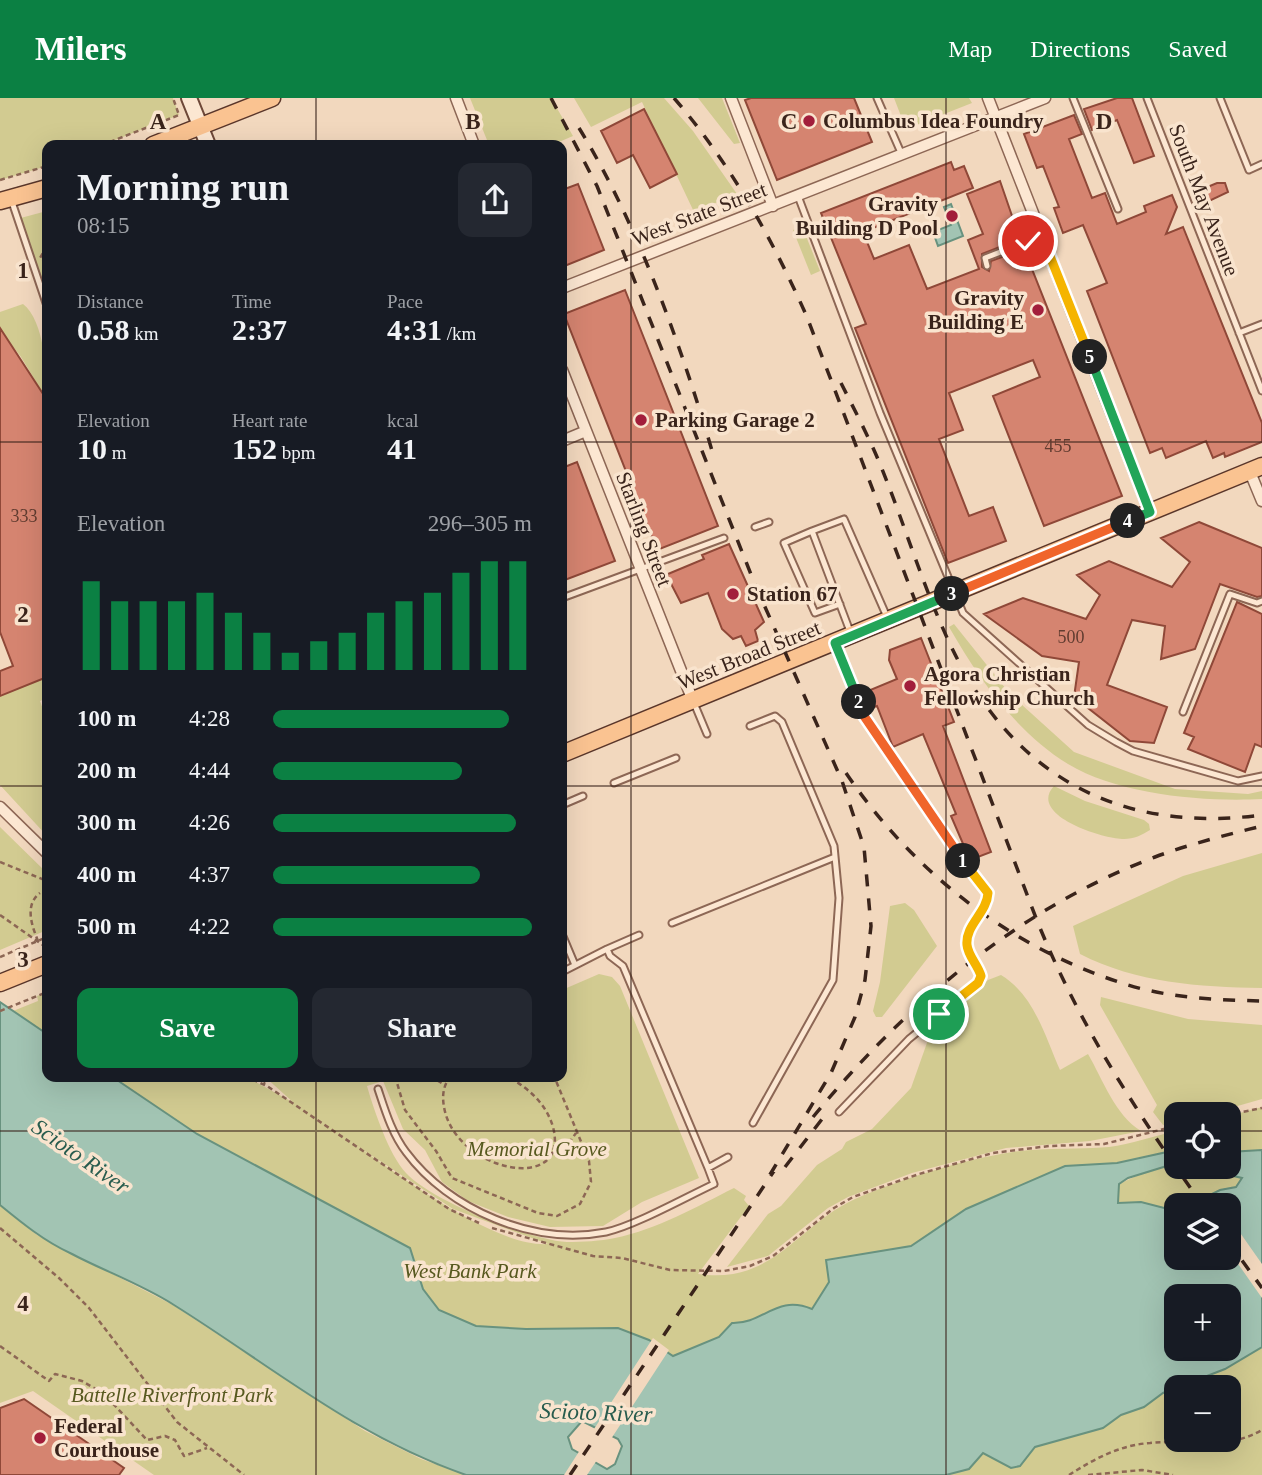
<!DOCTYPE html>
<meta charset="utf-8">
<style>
body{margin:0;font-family:Georgia,serif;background:#242831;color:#f1f3f6;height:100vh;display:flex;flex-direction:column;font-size:26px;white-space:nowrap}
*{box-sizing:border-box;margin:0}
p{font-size:23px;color:#9ea1a6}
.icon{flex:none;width:38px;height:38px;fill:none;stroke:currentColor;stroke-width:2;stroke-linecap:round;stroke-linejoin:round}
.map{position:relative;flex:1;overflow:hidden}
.details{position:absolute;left:42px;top:42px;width:525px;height:942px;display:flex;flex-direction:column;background:#171b24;border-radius:14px;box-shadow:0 7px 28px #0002}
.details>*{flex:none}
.fabs{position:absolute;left:1164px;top:1004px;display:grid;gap:14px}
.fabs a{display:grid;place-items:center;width:77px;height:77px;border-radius:14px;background:#171b24;box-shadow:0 7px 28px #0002;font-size:35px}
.pin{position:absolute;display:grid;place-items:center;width:60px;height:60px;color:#fff;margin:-30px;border:4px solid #fff;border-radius:50%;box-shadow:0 2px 7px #0007}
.km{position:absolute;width:35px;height:35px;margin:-18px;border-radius:50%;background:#222;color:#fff;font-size:19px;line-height:35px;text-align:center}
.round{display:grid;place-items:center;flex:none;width:74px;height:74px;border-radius:14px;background:#242831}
.head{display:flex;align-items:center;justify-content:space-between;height:119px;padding:0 35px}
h1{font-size:38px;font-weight:700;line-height:52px}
.metrics{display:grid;grid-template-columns:repeat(3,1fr);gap:10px;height:119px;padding:7px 35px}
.metrics div{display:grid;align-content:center}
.metrics b{font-size:30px;font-weight:700}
.metrics small{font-size:19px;font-weight:400}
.metrics p{font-size:19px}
.chart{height:196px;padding:14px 35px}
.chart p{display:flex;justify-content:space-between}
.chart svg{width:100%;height:126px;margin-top:7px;stroke:#0b8043;stroke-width:6}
.cta{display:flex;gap:14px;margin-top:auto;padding:14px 35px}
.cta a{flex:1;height:80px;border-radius:14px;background:#0b8043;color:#fff;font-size:28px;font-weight:700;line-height:80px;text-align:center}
.cta a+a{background:#242831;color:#f1f3f6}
ul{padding:0 35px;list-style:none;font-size:23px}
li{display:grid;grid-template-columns:112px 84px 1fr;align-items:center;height:52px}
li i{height:18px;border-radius:9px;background:#0b8043}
header{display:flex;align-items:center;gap:42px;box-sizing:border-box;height:98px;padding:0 35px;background:#0b8043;color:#fff}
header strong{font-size:33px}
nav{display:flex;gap:38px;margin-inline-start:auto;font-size:24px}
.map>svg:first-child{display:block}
</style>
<header>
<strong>Milers</strong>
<nav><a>Map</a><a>Directions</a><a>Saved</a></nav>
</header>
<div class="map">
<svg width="1262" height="1377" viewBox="0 0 1262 1377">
<rect width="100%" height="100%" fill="#f2d8be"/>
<path fill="#d2cb91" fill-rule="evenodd" d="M 0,0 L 173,0 L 179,17 L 102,47 L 47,47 L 47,68 L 0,82 Z
M 470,0 L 551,0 L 573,38 L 552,47 L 489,47 Z
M 574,0 L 664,0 L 693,33 L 737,96 L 694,114 L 642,4 L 591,29 Z
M 698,0 L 722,0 L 740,45 L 734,46 Z
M 894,0 L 969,0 L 972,5 L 906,31 Z
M 43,114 L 47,126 L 47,208 L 17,121 Z
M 802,128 L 820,173 L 811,177 L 793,132 Z
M 23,206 C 45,223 47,277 47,302 L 21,259 L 0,232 L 0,214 Z
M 954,526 L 1010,596 L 1074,654 L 1175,691 L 1248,696 L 1262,693 L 1262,701 C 1204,704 1119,697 1068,666 C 1016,634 979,581 949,529 Z
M 47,579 L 47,600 L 40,603 L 47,622 L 47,738 L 0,687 L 0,598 Z
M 1054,688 L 1085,703 L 1144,722 L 1149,726 L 1150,732 C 1142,737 1134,741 1124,741 C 1103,741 1027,717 1054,688 Z
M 0,729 L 47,775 L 47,832 L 0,852 Z
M 1262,755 L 1262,890 C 1198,889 1137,885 1080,856 L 1073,828 L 1183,778 Z
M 905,805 L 914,812 L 937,848 L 882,919 L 876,919 L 873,913 L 880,884 L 890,808 Z
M 599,876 L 612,879 L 620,888 L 699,1080 L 642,1104 L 603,1128 L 550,1129 L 508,1119 L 468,1103 L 442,1084 L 425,1052 L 403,1031 L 383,983 L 367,988 C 374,1012 389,1057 406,1075 C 430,1102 531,1143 567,1144 C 582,1144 601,1143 615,1140 C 658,1131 696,1109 734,1090 L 746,1098 L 744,1102 L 749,1108 L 698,1176 C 774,1187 796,1128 855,1101 C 904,1080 961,1062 1013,1054 C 1045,1049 1077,1052 1109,1049 C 1131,1046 1154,1038 1176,1033 L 1176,1069 L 1221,1069 L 1229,1077 L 1243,1080 L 1236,1089 C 1215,1093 1197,1108 1176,1108 L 1174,1113 L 1118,1105 L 1119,1086 L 1145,1074 L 1167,1054 L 1117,1065 L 1065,1068 L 911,1148 L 827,1162 L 829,1184 L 812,1211 C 782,1199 760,1226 732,1225 L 719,1239 L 673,1258 L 649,1242 L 618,1230 L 526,1231 L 476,1228 L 439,1212 L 423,1191 L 410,1150 L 197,1036 L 111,978 L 245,978 L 294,1005 L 264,978 L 562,978 L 562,892 ZM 354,1046 L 453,1111 L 548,1146 C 495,1150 398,1076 354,1046 Z
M 1001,877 C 1034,897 1045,938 1060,972 L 1088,956 C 1103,982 1115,1017 1141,1033 L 1090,1043 L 1006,1050 L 912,1075 L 848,1099 L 828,1110 L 768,1158 L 727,1169 L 768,1116 L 781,1108 L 817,1067 L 842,1051 L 846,1044 L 872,1031 L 911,990 L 928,942 L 955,909 L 988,882 Z
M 47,894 L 47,936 L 13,913 L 38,903 L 37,898 Z
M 1101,899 L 1188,921 L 1262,927 L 1262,1001 L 1206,1017 L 1176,1017 L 1176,1024 L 1163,1027 L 1153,1014 L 1157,1007 L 1100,907 Z
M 1262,1009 L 1262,1052 L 1229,1054 L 1229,1018 Z
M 0,1107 L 37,1137 L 173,1207 L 365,1333 L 421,1361 L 466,1377 L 154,1377 L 33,1293 L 0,1305 Z
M 1262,1249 L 1262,1377 L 946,1377 L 969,1371 L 983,1355 L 1011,1370 L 1020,1368 L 1035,1349 L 1103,1330 L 1121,1317 L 1144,1309 L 1163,1295 L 1225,1271 ZM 1176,1290 L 1228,1290 L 1228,1342 L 1176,1342 Z"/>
<path fill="#a2c4b3" stroke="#68927f" stroke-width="2" fill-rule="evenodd" d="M 951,106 L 963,138 L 938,148 L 933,134 L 951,127 L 944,109 Z
M 0,904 L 47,936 L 47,978 L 111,978 L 197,1036 L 410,1150 L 423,1191 L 439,1212 L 476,1228 L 526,1231 L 618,1230 L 649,1242 L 673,1258 L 719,1239 L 732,1225 C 764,1226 776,1196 812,1211 L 829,1184 L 826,1162 L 911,1148 L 966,1111 L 1065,1068 L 1117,1065 L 1167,1054 L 1170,1067 L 1128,1080 L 1119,1086 L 1118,1105 L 1141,1104 L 1176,1113 L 1176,1160 L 1228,1160 L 1228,1108 L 1188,1108 L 1220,1092 L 1236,1089 L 1242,1080 L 1229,1077 L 1221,1069 L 1228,1069 L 1229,1054 L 1262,1052 L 1262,1249 L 1225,1271 L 1163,1295 L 1144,1309 L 1121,1317 L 1103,1330 L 1035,1349 L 1020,1368 L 1011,1370 L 983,1355 L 969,1371 L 946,1377 L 466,1377 C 354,1338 273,1269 174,1207 C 141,1186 104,1173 70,1155 C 44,1143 22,1125 0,1107 ZM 1176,1199 L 1228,1199 L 1228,1251 L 1176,1251 ZM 582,1323 L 618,1341 L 622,1348 L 615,1366 L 607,1371 L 572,1351 L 568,1339 Z"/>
<path fill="#f2d8be" d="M 1229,1119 L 1262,1166 L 1262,1200 L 1229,1153 Z
M 653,1240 L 669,1252 L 611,1341 L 594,1331 Z
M 580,1352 L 597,1362 L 587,1377 L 564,1377 Z"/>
<path fill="#d58470" stroke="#8f4838" stroke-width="2" d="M 751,0 L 854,0 L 872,44 L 777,82 L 745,2 Z
M 1117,0 L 1132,0 L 1154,58 L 1134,65 L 1117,22 L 1092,32 L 1084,11 Z
M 644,11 L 677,76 L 650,90 L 633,57 L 617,65 L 601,33 Z
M 1074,17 L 1082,36 L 1069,41 L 1092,100 L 1105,95 L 1117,126 L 1146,114 L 1144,108 L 1172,97 L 1177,109 L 1166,136 L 1183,129 L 1262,325 L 1262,344 L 1225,359 L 1224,355 L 1213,360 L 1206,343 L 1166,360 L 1162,350 L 1150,355 L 1087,193 L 1107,185 L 1083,127 L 1063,135 L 1054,110 L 1059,109 L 1043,68 L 1037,70 L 1024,36 Z
M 951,64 L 954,72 L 964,68 L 973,90 L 863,134 L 874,161 L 909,147 L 927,191 L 979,171 L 968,142 L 983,136 L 967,96 L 1000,83 L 1020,141 L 982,156 L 982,169 L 989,173 L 991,163 L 1024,151 L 1122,398 L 1044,428 L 993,298 L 1040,279 L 1033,262 L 949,295 L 963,332 L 939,341 L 969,418 L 993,409 L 1006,443 L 948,465 L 855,230 L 866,226 L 821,115 Z
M 1217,85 L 1225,85 L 1228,94 L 1205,105 L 1200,92 Z
M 578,86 L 604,152 L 562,169 L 562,92 Z
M 625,192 L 718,428 L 657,452 L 564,216 Z
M 0,230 L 47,302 L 47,579 L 0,598 L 0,573 L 13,568 L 0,534 Z
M 577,364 L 615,463 L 562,483 L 562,370 Z
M 1199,424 L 1262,450 L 1262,498 L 1257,499 L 1220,486 L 1195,551 L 1161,561 L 1165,528 L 1132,522 L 1107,587 L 1167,609 L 1154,645 L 1130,643 L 1074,599 L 1079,564 L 1042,558 L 984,516 L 1023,500 L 1086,521 L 1100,497 L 1077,477 L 1109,463 L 1172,489 L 1190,464 L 1161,440 Z
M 729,446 L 764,524 L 755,532 L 758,543 L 746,548 L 741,538 L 733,541 L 722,531 L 708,495 L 681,505 L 668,480 L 668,476 L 704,461 L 702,457 Z
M 1237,504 L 1262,516 L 1262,649 L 1255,646 L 1245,674 L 1188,651 L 1194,639 L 1184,635 Z
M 921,540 L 954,624 L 943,628 L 991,754 L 970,762 L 951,718 L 956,716 L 923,636 L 893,649 L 877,608 L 868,611 L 863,595 L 897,581 L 889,562 L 890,552 Z
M 24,1301 L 124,1370 L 119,1377 L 0,1377 L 0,1310 Z"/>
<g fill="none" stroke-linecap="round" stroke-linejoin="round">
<g stroke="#8d6755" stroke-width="9">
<path id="lane" d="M 877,0 L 902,57
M 1073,0 L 1118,111
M 1147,0 L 1262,293
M 1220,0 L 1249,72 L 1262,66
M 798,98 L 880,315 L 963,515 L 1088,627 L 1116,644 L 1133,653 L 1238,683 L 1262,678
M 11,101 L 47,208
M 987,168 L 985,160 L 1042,138
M 1239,235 L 1262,226
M 755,429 L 769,424
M 812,433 L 784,445 L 815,515 L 840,506
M 562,500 L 724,440
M 851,536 L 812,433 L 844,421 L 887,519
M 835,545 L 864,618 L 942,735 L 985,790 L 988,799 L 967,836 L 966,845 L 981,878 L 978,885 L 909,941 L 839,1014
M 694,605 L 707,636
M 1183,614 L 1230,496 L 1257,505 L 1262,503
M 750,628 L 775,618 L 782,624 L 834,748 L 839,800 L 833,882 L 753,1025
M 614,685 L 676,660
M 562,707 L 583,698
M 672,825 L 835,759
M 562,836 L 575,867
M 607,851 L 639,837
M 562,874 L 607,851 L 610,858 L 623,868 L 708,1070 L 728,1059
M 378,991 C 385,1012 392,1036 406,1054 C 449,1112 534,1148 606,1134 C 634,1128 686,1099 714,1086 L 708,1070"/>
</g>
<g stroke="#8d6755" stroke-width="13">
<path id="street" d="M 456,0 L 474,47
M 731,0 L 773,108
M 988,0 L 1150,414
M 562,190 L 1045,0
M 562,272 L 693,603
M 562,343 L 586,333
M 1250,374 L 1262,403
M 0,709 L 47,755"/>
</g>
<g stroke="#6e4838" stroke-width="18">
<path id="secondary" d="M 189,0 L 208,47"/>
</g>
<g stroke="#5a362a" stroke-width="19">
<path id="primary" d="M 153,47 L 272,0
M 0,103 L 47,90
M 562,656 L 1262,368
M 0,885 L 47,866"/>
</g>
<path stroke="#8d6755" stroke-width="2.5" stroke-dasharray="5 3.5" stroke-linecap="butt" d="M 102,47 L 179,17 L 173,0
M 0,82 L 47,68
M 47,148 L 40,160 L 47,165
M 0,764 L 47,783
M 0,817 L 47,850
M 38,843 C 32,828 24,807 40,795
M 0,913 L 47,894
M 245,978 L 267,988 L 449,1111 L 479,1125
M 258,978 L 265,986
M 395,978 L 405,1012 L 436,1053 L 452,1080 L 538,1115 L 557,1118 L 580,1106 L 591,1084 L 589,1063 L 554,978
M 430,978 L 445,987
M 451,978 C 443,987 442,998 444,1009 C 455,1074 571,1097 553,1029 C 546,1005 528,990 507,978
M 1227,1017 L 1262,1010
M 564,1052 L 576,1035
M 551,1055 L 575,1052 L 585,1056
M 0,1130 L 59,1180 L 89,1210 L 177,1324 L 244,1377
M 492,1130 L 593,1158 L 622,1160 L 670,1172 L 724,1173 L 750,1168 L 773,1158 L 834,1110 L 853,1099 L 919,1076 L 993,1055 L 1049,1048 L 1104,1046 L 1176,1028
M 0,1248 L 49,1283 L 55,1276 L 82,1283 L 104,1296 L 147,1342 L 165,1338 L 175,1342 L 184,1358 L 207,1350
M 1069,1377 C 1094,1361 1120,1347 1150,1345 C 1189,1341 1226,1353 1262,1332
M 1088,1377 L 1142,1372 L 1173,1377"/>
<use href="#lane" stroke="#fce7d2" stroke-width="5"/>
<use href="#street" stroke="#fce7d2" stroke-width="10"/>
<use href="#secondary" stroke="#fce7d2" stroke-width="14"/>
<use href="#primary" stroke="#fac391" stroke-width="16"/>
<path stroke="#3a241b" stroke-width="3.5" stroke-dasharray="12 12" stroke-linecap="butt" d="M 551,0 L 597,88 L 754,484 L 842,683 L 864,749 L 871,828 L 865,882 L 855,919 L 831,975 L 768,1080
M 674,0 C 730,65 772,140 807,219 L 1036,820 C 1079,928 1137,1014 1203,1108
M 579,30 C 637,124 682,250 713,356
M 841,285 C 855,313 870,341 882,371 C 905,428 923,488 949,544 C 1011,677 1117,736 1262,717
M 846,675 C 913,774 1010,850 1125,886 C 1168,900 1217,902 1262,903
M 813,1019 C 904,908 1019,810 1155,759 C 1190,746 1226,737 1262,728
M 785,1069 L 826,1016
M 1228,1143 L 1262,1190
M 570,1377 L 774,1073"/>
<path stroke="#8d6755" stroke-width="2.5" stroke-dasharray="5 3.5" stroke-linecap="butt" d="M 0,859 L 47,839"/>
</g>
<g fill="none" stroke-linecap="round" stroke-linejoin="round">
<g stroke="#fff" stroke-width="14">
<path id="split-1" d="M 939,916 L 978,885 L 981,878 C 978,867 968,858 967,847 C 965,827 987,815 988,795 L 963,763"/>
</g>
<g stroke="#fff" stroke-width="14">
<path id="split-2" d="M 859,604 L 864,618 L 963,763"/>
</g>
<g stroke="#fff" stroke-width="14">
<path id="split-3" d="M 859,604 L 835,545 L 952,496"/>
</g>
<g stroke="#fff" stroke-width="14">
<path id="split-4" d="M 952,496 L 1128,423"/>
</g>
<g stroke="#fff" stroke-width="14">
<path id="split-5" d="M 1090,259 L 1150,414 L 1128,423"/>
</g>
<g stroke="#fff" stroke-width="14">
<path id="split-6" d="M 1028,143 L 1042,138 L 1090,259"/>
</g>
<use href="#split-1" stroke="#f5b400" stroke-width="9"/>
<use href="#split-2" stroke="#f0652b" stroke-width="9"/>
<use href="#split-3" stroke="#22a559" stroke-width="9"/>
<use href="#split-4" stroke="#f0652b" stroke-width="9"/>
<use href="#split-5" stroke="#22a559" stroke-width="9"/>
<use href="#split-6" stroke="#f5b400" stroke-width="9"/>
</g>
<path fill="none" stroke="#3a241b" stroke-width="2" stroke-opacity="0.55" d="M 316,0 L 316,47M 631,0 L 631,1377M 946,0 L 946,1377M 0,344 L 47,344M 562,344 L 1262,344M 0,688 L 47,688M 562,688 L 1262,688M 316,978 L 316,1377M 0,1033 L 1176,1033M 1228,1033 L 1262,1033"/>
<g fill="#a21e3b" stroke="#f9e4ce" stroke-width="2.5">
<circle cx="809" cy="23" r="7"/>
<circle cx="952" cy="118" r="7"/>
<circle cx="1038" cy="212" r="7"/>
<circle cx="641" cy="322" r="7"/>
<circle cx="733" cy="496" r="7"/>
<circle cx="910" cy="588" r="7"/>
<circle cx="40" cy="1340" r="7"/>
</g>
<g text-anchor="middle" stroke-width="7" stroke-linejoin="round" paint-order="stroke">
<g font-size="18" fill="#613c30">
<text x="1058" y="354">455</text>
<text x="24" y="424">333</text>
<text x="1071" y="545">500</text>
</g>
<g font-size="21" font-weight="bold" fill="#3a241b" stroke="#f9e4ce" text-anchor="start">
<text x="823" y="30">Columbus Idea Foundry</text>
<text x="938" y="113" text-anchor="end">Gravity<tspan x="938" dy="24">Building D Pool</tspan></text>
<text x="1024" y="207" text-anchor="end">Gravity<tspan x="1024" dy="24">Building E</tspan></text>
<text x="655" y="329">Parking Garage 2</text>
<text x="747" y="503">Station 67</text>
<text x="924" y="583">Agora Christian<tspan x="924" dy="24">Fellowship Church</tspan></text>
<text x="54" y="1335">Federal<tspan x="54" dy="24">Courthouse</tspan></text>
</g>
<g font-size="21" fill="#3a241b" stroke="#f9e4ce">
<text transform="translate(1204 102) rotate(69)" y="7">South May Avenue</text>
<text transform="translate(699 116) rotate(-21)" y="7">West State Street</text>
<text transform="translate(644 431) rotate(69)" y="7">Starling Street</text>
<text transform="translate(749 557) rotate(-22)" y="7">West Broad Street</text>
</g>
<g font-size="21" font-style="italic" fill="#57591f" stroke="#f9e4ce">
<text x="537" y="1058">Memorial Grove</text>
<text x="470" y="1180">West Bank Park</text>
<text x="172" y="1304">Battelle Riverfront Park</text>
</g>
<g font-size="23" font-style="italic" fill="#285c4e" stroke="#f9e4ce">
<text transform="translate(81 1058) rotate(35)" y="8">Scioto River</text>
<text transform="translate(596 1314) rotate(2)" y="8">Scioto River</text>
</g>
</g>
<g font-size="23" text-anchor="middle" font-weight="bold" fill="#3a241b" stroke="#f9e4ce" stroke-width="7" stroke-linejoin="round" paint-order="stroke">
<text x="158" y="31">A</text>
<text x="473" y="31">B</text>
<text x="789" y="31">C</text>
<text x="1104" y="31">D</text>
<text x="23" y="180">1</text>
<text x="23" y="524">2</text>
<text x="23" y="869">3</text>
<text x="23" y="1213">4</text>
</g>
</svg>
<div class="fabs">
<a><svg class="icon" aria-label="locate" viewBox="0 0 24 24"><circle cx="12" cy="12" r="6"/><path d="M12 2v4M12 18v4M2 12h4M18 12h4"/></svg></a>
<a><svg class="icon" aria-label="layers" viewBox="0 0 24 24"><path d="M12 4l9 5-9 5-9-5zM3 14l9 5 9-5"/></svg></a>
<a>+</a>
<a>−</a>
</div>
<div class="pin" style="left:939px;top:916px;background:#1e9e55"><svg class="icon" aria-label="arrive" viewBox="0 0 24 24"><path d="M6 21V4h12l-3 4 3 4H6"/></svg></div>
<div class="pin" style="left:1028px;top:143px;background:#d93025"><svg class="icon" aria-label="check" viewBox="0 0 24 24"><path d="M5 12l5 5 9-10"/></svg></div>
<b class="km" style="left:963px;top:763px">1</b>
<b class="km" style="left:859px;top:604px">2</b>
<b class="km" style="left:952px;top:496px">3</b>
<b class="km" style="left:1128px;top:423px">4</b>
<b class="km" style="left:1090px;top:259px">5</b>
<section class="details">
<div class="head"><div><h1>Morning run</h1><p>08:15</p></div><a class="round"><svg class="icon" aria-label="share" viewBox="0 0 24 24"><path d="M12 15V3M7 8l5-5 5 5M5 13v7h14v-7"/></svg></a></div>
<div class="metrics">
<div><p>Distance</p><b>0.58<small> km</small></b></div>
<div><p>Time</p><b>2:37</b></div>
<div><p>Pace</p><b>4:31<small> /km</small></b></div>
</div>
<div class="metrics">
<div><p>Elevation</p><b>10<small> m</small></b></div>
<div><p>Heart rate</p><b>152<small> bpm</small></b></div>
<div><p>kcal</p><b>41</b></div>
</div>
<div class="chart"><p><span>Elevation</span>296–305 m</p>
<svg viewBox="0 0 160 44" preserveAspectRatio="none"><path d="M5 44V13M15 44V20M25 44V20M35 44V20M45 44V17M55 44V24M65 44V31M75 44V38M85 44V34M95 44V31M105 44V24M115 44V20M125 44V17M135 44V10M145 44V6M155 44V6"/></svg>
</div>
<ul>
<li><b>100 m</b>4:28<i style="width:91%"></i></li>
<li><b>200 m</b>4:44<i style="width:73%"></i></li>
<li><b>300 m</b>4:26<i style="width:94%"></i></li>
<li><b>400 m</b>4:37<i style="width:80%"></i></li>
<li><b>500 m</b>4:22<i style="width:100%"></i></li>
</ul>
<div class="cta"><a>Save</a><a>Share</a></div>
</section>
</div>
